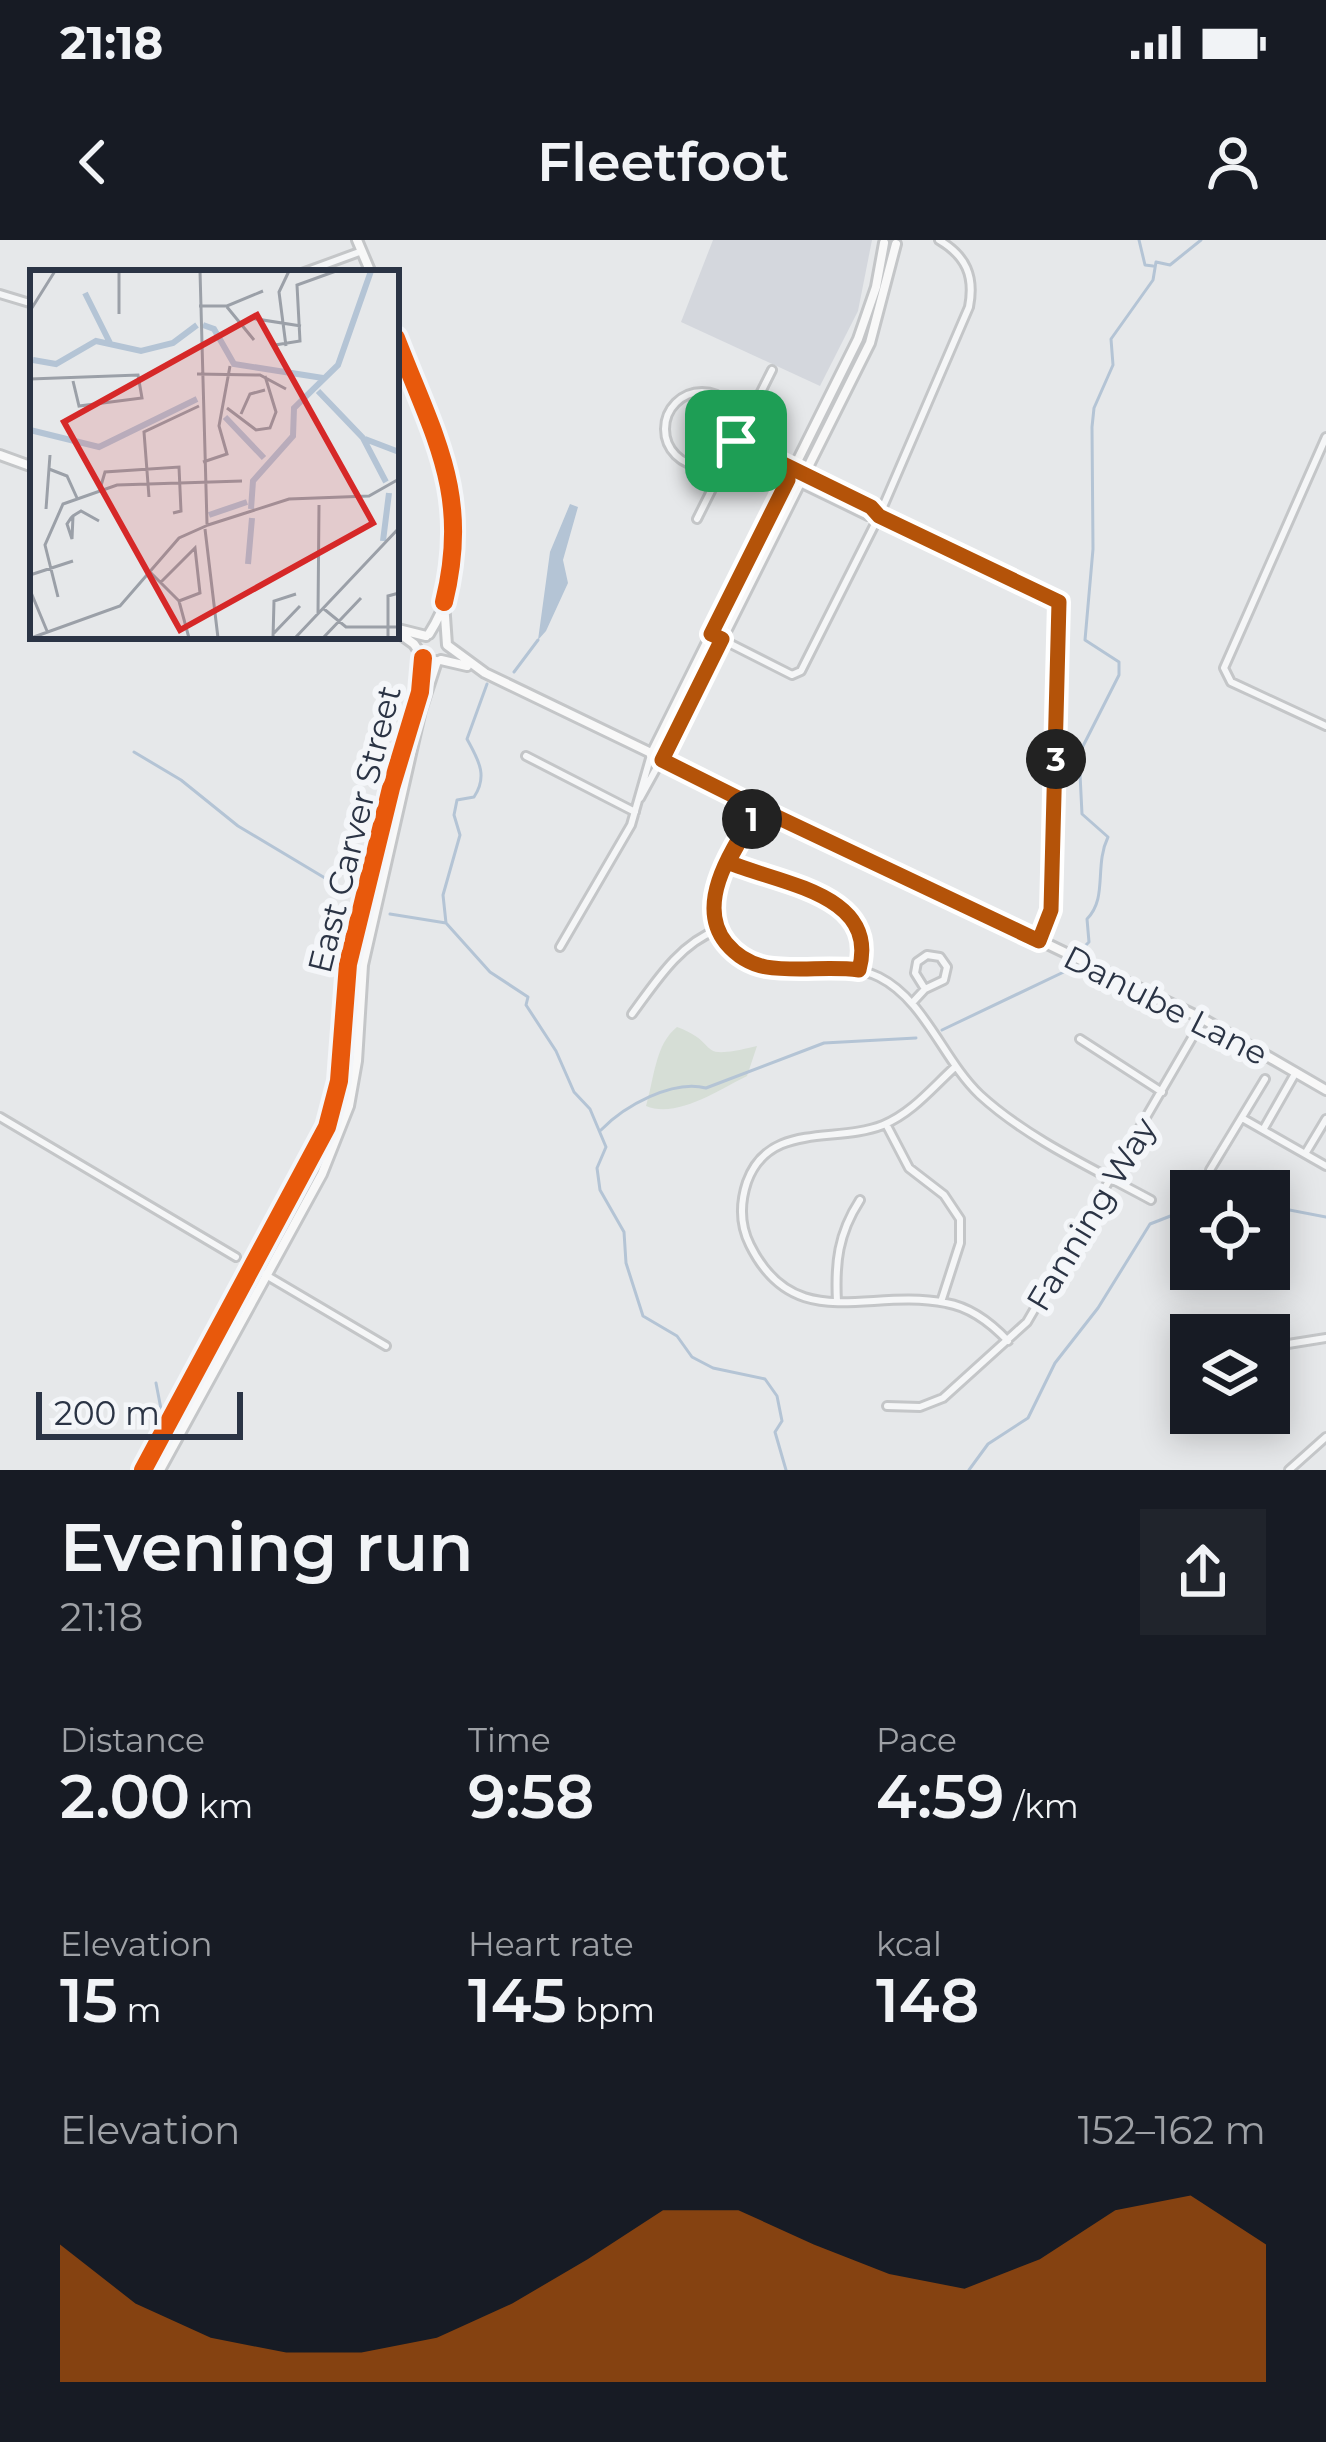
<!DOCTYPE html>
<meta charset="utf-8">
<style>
body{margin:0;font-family:Montserrat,sans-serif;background:#20242c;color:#f1f3f6;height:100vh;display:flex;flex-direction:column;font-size:45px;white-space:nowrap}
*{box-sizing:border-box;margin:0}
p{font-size:39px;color:#9ea1a6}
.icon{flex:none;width:66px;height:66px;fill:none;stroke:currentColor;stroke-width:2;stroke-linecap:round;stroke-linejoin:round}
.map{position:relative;height:1230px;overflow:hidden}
.details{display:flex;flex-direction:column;background:#171b24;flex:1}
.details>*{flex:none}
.controls{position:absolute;left:1170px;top:930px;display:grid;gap:24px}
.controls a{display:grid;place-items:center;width:120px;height:120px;border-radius:0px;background:#171b24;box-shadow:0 6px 30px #0003;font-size:60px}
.scale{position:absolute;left:36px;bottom:30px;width:207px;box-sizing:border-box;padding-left:12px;border:6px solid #2b3445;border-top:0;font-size:33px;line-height:42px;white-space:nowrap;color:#2b3445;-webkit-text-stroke:9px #f4f6f9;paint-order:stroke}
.pin{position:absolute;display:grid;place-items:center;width:102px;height:102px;color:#fff;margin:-51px;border-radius:24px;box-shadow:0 6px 18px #0006}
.km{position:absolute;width:60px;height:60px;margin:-30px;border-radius:50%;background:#222;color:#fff;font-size:33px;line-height:60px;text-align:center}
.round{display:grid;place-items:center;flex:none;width:126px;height:126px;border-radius:0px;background:#20242c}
.head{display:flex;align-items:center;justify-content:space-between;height:204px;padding:0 60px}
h1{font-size:66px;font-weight:600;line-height:90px}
.figures{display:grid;grid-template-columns:repeat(3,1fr);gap:18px;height:204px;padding:12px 60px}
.figures div{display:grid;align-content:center}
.figures b{font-size:60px;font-weight:600}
.figures small{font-size:33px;font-weight:400}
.figures p{font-size:33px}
.chart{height:336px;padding:24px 60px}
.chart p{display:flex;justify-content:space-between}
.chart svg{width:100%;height:216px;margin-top:12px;fill:#b45309;opacity:.7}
.status{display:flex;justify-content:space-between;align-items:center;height:84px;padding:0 60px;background:#171b24;direction:ltr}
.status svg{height:33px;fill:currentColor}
header{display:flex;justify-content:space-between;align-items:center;height:156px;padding:0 60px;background:#171b24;font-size:54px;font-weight:600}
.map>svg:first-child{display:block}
</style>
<div class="status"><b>21:18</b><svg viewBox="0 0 49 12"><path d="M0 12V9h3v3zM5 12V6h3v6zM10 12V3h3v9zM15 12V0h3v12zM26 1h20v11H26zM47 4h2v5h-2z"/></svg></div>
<header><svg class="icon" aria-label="back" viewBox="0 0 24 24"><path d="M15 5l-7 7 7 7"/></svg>Fleetfoot<svg class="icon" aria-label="person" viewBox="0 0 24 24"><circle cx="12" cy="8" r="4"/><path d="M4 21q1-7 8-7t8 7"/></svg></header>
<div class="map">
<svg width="1326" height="1230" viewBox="0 0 1326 1230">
<rect width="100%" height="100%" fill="#e6e8ea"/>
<path fill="#d4d7dd" d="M 713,0 L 872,0 L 858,71 L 820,146 L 681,82 Z"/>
<path fill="#d6ded6" d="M 677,787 C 724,804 691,822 757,806 L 747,836 C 720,849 677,879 646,866 C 654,840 655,804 677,787 Z"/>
<path fill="#b4c4d5" d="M 570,264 L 578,267 L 563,320 L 568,343 L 546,391 L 538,400 L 550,312 Z"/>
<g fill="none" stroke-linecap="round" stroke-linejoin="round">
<path stroke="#b4c4d5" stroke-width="3" d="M 1139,0 L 1145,25 L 1153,26
M 514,432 L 538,400
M 134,512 L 181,540 L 238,586 L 350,653
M 390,674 L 446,683 L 490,732 L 528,757 L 526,765 L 556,811 L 574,852 L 590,869 L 606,907 L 597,928 L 600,950 L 624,992 L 626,1023 L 643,1076 L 677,1096 L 692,1117 L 713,1128 L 765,1139 L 777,1156 L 782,1181 L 775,1192 L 786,1230
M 446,683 L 443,655 L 460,595 L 454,575 L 457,560 L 474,557 C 489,535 477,518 467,499 L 487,444
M 1082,709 L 1089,702 L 1087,679 C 1108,658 1094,626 1108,597 L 1082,574 L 1079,514 L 1119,435 L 1119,422 L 1085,400 L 1093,309 L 1092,187 L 1094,168 L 1113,125 L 1111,99 L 1153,40 L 1156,22 L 1170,25 L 1201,0
M 942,790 L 1070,729
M 601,890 C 624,866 673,839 706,848 L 824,803 L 916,798
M 1269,966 L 1326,977
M 156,1143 L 161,1169
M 969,1230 L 988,1204 L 1028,1178 L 1055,1123 L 1098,1068 L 1150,984 L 1191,968"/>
<g stroke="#c4c6c8" stroke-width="12">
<path id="street" d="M 302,33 L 362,11
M 0,54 L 33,64
M665 189a37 37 0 1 1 74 0a37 37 0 1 1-74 0Z
M 738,182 L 750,174 L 772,130
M 1326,197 L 1224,428 L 1231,442 L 1326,486
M 737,201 L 871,267 L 879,276
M 732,210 L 868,276 L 879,276 L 1059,362 L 1050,670 L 1039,701
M 697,279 L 717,239 L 715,223
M 711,394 L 792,435 L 801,431 L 879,276 L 969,67 C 975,36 966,16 939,0
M 526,516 L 635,572
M 640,558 L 661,520
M 758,568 C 738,601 699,653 719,693 C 750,753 831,713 879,737 C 925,760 943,820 980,855 C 1028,899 1094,929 1151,960
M 728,622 C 779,645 879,652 859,730
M 560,707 L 631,585 L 651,515
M 912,763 L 925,749 L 944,740 L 947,727 L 940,717 L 927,715 L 917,722 L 915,733 L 925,749
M 632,774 C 655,743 679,704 717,690
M 1080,799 L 1162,852
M 955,827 C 932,848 912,873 883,885 C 835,904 769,881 747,942 C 740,963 740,985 750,1005 C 795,1096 869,1047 946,1063 C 970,1067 992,1084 1008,1101
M 0,877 L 236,1017
M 1242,878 L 1326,926
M 886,884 L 909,928 L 944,955 L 960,979 L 960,1003 L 941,1062
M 1263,890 L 1296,832
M 1305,914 L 1326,879
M 1210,930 L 1265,839
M 254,1028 L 386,1106
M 837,1062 C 835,1023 838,994 860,960
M 1269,1107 L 1326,1098
M 887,1166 L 920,1167 L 943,1158 L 1027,1082 L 1203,779
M 1289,1230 L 1326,1197"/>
</g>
<g stroke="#c4c6c8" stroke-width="14">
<path id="secondary" d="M 357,0 L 371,33
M 396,98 C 432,190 490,299 429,394
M 0,215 L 33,227
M 444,362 L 447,405 L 485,433 L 1203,779 L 1326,850
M 398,389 L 426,396
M 396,391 L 414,404 L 424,419
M 441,420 L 467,426
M 651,515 L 858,99 L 876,47 L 884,3
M 662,519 L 870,103 L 896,4
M 143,1230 L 327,887 L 339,841 L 348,724 L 391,548 L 420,452 L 423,418
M 160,1230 L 322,934 L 349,866 L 357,821 L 363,725 L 421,470 L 437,421"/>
</g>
<use href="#street" stroke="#f5f6f7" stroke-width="6"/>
<use href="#secondary" stroke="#f8f8f8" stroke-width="8"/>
<g stroke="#f4f6f9" stroke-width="26">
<path id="cycleway" d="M 396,98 C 434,197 471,254 444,362
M 143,1230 L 327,887 L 339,841 L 348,724 L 391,548 L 420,452 L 423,418"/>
</g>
<use href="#cycleway" stroke="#e8590c" stroke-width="18"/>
</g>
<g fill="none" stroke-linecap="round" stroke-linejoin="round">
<g stroke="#fff" stroke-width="24">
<path id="route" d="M 736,201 L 732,210 L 788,240 L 711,394 L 722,399 L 662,520 L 758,568 C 736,604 693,662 726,703 C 736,715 750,724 766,727 C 796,732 828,726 859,730 C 880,653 779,644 728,622 L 754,575 L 758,568 L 1039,701 L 1051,670 L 1059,362 L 879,276 L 871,267 L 736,201"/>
</g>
<use href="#route" stroke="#b45309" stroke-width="15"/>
</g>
<g text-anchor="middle" stroke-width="12" stroke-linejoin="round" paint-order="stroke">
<g font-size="33" fill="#2b3445" stroke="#f4f6f9">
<text transform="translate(354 589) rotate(-76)" y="12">East Carver Street</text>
<text transform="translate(1166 765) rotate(27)" y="12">Danube Lane</text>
<text transform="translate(1091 974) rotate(-59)" y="12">Fanning Way</text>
</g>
</g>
<g transform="translate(30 30)">
<rect width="369" height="369" fill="#e6e8ea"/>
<path fill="none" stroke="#b4c4d5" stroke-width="6" d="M 55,23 L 81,75M 173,55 L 184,59 L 204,94 L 293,108M 3,90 L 26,94 L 66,71 L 111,81 L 143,73 L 167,55M 288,121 L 333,168 L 356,212M 195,147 L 234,188M 0,160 L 69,177 L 167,129M 335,169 L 369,182M 221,239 L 223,211 L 263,166 L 264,138 L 308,95 L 341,1M 179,245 L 217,232M 353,271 L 359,223M 218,294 L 222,248"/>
<path fill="none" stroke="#9ba0a8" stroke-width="3" d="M 89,1 L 89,44M 170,1 L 177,254M 169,36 L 197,36 L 233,21M 197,37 L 224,70M 0,41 L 25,1M 206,56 L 220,48 L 271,56M 245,75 L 270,71 L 267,15 L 306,1M 256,76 L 249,22 L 259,1M 167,104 L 230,105 L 256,119M 0,109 L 108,105 L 112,128 L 49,136 L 43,111M 197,138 L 226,160 L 240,158 L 246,142 L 235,106M 211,144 L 220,124 L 235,120M 173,192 L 197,184 L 189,156 L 200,96M 19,199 L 37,206 L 47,228M 70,219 L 75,202 L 149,197 L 151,241 L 143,243M 119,227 L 114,162 L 169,136M 16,239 L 20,185M 43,246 L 42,269 L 37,254 L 41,248 L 43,246 L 46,244 L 51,241 L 69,251M 178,255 L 259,229 L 339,226 L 369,209M 175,259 L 188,368M 120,302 L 149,331 L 159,368M 0,305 L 43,291M 131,312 L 165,278 L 170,323 L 149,331M 0,320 L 17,361M 28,327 L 15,275 L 33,234 L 87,215 L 212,211M 294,339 L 316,357 L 369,357M 288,345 L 289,235M 244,363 L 270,336M 1,368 L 90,336 L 149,268 L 178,255M 243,368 L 244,331 L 266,324M 265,368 L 369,258M 293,368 L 331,328M 358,368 L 358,326 L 369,323"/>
<path fill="#d62828" fill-opacity="0.15" stroke="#d62828" stroke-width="6" d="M 227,45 L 343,253 L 150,360 L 34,152 Z"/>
<rect width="369" height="369" fill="none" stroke="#2b3445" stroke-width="6"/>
</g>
</svg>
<div class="controls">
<a><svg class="icon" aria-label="locate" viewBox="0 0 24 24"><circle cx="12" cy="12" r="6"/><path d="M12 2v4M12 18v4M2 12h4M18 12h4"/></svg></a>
<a><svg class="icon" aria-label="layers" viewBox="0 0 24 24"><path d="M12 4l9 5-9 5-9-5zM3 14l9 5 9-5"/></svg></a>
</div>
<div class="scale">200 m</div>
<div class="pin" style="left:736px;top:201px;background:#1e9e55"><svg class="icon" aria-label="arrive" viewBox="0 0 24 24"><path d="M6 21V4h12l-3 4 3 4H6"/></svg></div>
<b class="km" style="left:752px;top:579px">1</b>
<b class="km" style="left:1056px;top:519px">3</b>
</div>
<section class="details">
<div class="head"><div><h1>Evening run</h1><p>21:18</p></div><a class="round"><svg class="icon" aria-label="share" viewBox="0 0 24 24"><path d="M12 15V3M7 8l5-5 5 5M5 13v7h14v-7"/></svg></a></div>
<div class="figures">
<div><p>Distance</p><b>2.00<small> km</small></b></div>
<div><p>Time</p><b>9:58</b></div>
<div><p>Pace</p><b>4:59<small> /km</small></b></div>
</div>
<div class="figures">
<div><p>Elevation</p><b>15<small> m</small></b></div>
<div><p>Heart rate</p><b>145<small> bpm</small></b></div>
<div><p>kcal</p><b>148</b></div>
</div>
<div class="chart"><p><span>Elevation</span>152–162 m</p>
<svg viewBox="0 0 160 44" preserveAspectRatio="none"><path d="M0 44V16L10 28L20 35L30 38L40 38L50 35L60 28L70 19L80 9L90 9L100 16L110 22L120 25L130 19L140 9L150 6L160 16V44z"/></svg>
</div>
</section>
